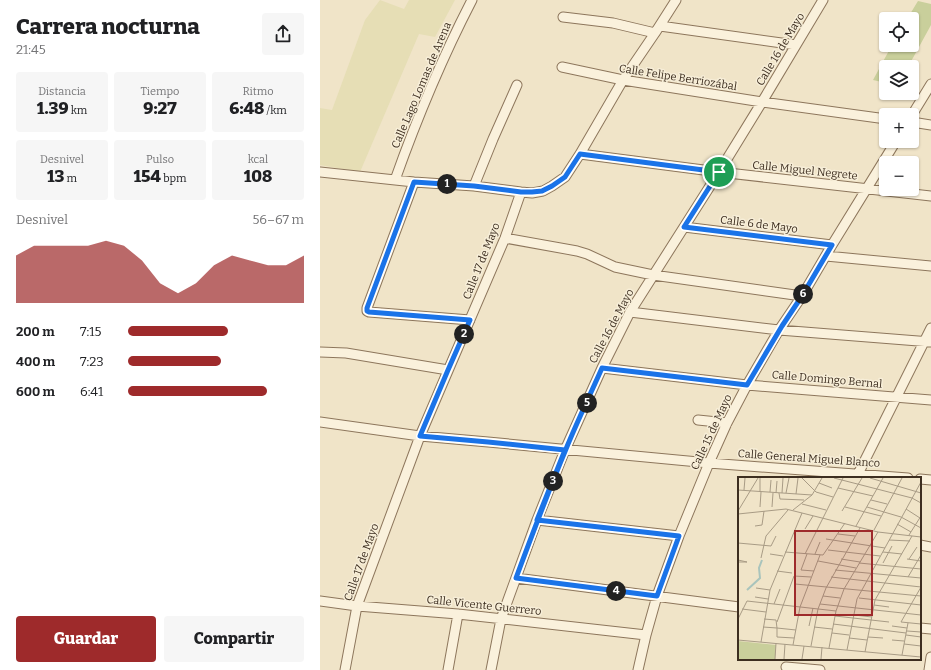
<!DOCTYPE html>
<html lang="es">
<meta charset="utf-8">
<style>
body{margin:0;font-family:Bitter,serif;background:#f6f6f6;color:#202124;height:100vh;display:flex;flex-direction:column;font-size:15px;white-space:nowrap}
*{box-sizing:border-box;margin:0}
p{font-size:13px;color:#757577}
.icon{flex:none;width:22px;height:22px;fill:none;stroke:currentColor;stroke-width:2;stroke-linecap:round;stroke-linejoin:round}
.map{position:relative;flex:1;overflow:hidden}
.details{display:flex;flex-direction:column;background:#fff;width:320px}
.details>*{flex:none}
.fabs{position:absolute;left:559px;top:12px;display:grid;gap:8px}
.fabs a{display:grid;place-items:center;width:40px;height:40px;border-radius:4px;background:#fff;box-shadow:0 1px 3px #0004;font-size:20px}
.pin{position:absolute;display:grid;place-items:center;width:34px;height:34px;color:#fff;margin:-17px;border:2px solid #fff;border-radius:50%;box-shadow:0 1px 4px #0007}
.km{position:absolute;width:20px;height:20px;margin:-10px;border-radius:50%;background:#222;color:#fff;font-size:11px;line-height:20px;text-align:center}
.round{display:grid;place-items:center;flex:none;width:42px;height:42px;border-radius:4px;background:#f6f6f6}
.headline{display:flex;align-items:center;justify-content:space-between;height:68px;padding:0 16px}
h1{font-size:22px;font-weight:800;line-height:30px}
.figures{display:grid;grid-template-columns:repeat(3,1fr);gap:6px;height:68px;padding:4px 16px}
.figures div{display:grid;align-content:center;border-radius:4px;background:#f6f6f6;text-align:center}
.figures b{font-size:17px;font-weight:800}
.figures small{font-size:11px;font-weight:400}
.figures p{font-size:11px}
.chart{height:112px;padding:8px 16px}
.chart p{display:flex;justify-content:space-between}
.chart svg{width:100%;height:72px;margin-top:4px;fill:#9e2a2b;opacity:.7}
.primary-button{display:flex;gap:8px;margin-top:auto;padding:8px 16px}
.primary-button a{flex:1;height:46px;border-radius:4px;background:#9e2a2b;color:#fff;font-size:16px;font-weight:800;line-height:46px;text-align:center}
.primary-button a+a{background:#f6f6f6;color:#202124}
ul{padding:0 16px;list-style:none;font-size:13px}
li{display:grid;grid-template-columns:64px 48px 1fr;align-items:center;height:30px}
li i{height:10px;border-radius:5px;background:#9e2a2b}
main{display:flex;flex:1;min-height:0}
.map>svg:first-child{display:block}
</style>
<main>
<section class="details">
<div class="headline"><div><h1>Carrera nocturna</h1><p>21:45</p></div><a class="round"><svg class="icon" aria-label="share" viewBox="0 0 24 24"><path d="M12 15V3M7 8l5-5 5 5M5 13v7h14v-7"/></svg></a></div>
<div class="figures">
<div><p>Distancia</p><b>1.39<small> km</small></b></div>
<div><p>Tiempo</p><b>9:27</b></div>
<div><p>Ritmo</p><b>6:48<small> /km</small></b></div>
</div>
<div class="figures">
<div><p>Desnivel</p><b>13<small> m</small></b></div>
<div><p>Pulso</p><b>154<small> bpm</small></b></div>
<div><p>kcal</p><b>108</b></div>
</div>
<div class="chart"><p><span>Desnivel</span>56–67 m</p>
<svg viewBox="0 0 160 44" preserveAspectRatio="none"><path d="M0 44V15L10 9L20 9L30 9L40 9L50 6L60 9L70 18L80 32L90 38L100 32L110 21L120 15L130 18L140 21L150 21L160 15V44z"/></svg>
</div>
<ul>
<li><b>200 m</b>7:15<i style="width:57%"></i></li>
<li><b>400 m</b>7:23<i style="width:53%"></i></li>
<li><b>600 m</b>6:41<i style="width:79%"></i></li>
</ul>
<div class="primary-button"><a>Guardar</a><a>Compartir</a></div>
</section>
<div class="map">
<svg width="611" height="670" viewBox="0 0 611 670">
<rect width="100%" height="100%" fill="#f0e4c8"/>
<path fill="#e6deb5" d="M 60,0 L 84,9 L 89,0 L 135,0 L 115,37 L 99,34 L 40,172 L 0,165 L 0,108 L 12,110 L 45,20 Z"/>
<path fill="#c9cf9b" d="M 598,1 L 611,4 L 611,25 L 588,67 L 566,67 L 566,83 L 553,80 L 572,45 L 592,45 L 592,19 L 587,19 Z"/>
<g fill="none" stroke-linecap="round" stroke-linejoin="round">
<g stroke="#8d765c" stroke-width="11">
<path id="minor" d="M 243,17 L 293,23 L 335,33
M 340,26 L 476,45
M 242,67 L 303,80 L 442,102 L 566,119
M 592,115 L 611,84
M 592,122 L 611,125
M 260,154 L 399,172 L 611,196
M 0,172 L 94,182 L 154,186 L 201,192 L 212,193 L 223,191 L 232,186 L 245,177 L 260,154 L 303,80 L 335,33 L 356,0
M 75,180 C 97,118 122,58 152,0
M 94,182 L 47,308 L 47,311 L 49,312 L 150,320
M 154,186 L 173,139 L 197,85
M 364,227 L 512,245
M 185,238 L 257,251 L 267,254 L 295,267 L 333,275 L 482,296
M 506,256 L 611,266
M 310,312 L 459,330 L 611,342
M 0,352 L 26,353 L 128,370
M 282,368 L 427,385 L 611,400
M 378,420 L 407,423
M 0,422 L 100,436 L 168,442 L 389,463 L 588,478
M 536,478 L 611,328
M 600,479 L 611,480
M 217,520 L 359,536
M 600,545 L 611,547
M 196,578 L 419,607
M 0,601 L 37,606 L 138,614 L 326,635
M 600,628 L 611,629
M 466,667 L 500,670
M 25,670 L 37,606 L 100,436 L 185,238 L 201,192
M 128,670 L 138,614
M 171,670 L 181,619 L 217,520 L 245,450 L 282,368 L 310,312 L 399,172 L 442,102 L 503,0
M 318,670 L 326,635 L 337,596 L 359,536 L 389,463 L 407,423 L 427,385 L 459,330 L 482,296 L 512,245 L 576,141
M 609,670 L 611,657"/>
</g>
<use href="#minor" stroke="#faf1dc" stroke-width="9"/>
</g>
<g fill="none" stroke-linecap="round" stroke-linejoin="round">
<g stroke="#fff" stroke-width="8">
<path id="route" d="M 399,172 L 260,154 L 245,177 L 232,186 L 222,191 L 212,192 L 201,192 L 154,186 L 94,182 L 47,308 L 47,311 L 49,312 L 150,320 L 128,370 L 100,436 L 168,442 L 245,450 L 217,520 L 359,536 L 337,596 L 196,578 C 212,535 228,492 246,449 C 257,422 270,395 282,368 L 427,385 L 462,326 L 482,296 L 512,245 L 364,227 L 399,172"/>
</g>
<use href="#route" stroke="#1a73e8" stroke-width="5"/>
</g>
<g text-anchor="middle" stroke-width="3" stroke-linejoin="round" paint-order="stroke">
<g font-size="11" fill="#3d2e20" stroke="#f7eed8">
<text transform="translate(460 49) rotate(-59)" y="4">Calle 16 de Mayo</text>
<text transform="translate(358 77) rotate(9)" y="4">Calle Felipe Berriozábal</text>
<text transform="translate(101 85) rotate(-67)" y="4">Calle Lago Lomas de Arena</text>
<text transform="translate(485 170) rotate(6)" y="4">Calle Miguel Negrete</text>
<text transform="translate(439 224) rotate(7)" y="4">Calle 6 de Mayo</text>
<text transform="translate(161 261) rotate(-68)" y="4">Calle 17 de Mayo</text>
<text transform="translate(291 326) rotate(-62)" y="4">Calle 16 de Mayo</text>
<text transform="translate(507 379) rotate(5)" y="4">Calle Domingo Bernal</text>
<text transform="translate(391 432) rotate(-65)" y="4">Calle 15 de Mayo</text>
<text transform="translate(489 458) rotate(4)" y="4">Calle General Miguel Blanco</text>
<text transform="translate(41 562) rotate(-70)" y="4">Calle 17 de Mayo</text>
<text transform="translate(164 605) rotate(6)" y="4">Calle Vicente Guerrero</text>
</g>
</g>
<g transform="translate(418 477)">
<rect width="183" height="183" fill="#f0e4c8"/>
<path d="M 0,164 L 38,168 L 37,182 L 0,182 Z" fill="#c9cf9b"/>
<path fill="none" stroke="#a9c4bc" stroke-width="2" d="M 9,113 L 22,101 L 21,91 L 24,83"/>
<path fill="none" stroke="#a89b85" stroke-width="1" d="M 64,1 L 78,15 L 95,20M 96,1 L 174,21 L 183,26M 132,1 L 183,16M 81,6 L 94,11M 100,11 L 135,19M 0,13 L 74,18M 6,13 L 7,1M 22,15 L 22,1M 32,15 L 33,3M 38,16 L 39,4M 41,16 L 42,22 L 66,23M 44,16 L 45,1M 48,16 L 51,1M 58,17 L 60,1M 133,23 L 149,27M 64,27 L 88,33M 22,30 L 23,15M 34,30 L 35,16M 107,30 L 143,39M 129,30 L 163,40 L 183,51M 168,32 L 182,41M 55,33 L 74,18 L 84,1M 0,34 L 20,1M 104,34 L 124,1M 0,37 L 48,32 L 140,55 L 183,60M 159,47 L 173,55M 17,49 L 24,48 L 26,34M 118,49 L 145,1M 67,52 L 75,39M 136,53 L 164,1M 100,57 L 117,59M 171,58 L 183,39M 88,62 L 147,71M 151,63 L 172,64M 0,66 L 33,69 L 38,59M 90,73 L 142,79M 47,75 L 85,78 L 107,46M 145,75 L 164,77M 32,77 L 45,79M 67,77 L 105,1M 69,77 L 63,93 L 76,94M 77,77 L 82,65M 23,81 L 28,59 L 50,33M 103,82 L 122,85M 169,82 L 183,84M 171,82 L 179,70M 0,83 L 9,85 L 0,85M 80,84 L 118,91M 121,86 L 183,92M 145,86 L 154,69M 97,93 L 183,101M 39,94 L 54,96M 93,100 L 183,110M 170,100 L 183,78M 57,107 L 183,119M 183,110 L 163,145 L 183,147M 18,111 L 32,113M 85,119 L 102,121M 17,120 L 30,122M 121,121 L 183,128M 36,127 L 42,112M 82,127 L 183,138M 136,128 L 151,130M 4,132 L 28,135M 116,138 L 134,140M 97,139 L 151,145M 0,142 L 9,124 L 98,134M 26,142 L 38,143 L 39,151 L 58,153M 39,145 L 56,99 L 73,100M 95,147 L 168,156M 71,149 L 75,131M 154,149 L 169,151M 25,150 L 39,151 L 39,160 L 56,161M 76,150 L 94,152M 169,154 L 183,155M 94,156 L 111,158M 168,158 L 183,160M 130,160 L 145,161M 111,161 L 129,163M 0,163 L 183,180M 154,163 L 166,164M 23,165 L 32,113 L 64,36M 166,167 L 183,169M 55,168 L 62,130 L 82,78M 73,169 L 80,132 L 88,111 L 122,51M 91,171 L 98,134 L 106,112 L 140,55M 109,173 L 119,122 L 183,5M 127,175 L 137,123 L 174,59M 164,178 L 170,146M 37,182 L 38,166M 46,182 L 47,167M 64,182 L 66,169M 83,182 L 84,170"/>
<path fill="#9e2a2b" fill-opacity="0.15" stroke="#9e2a2b" stroke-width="2" d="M 57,54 L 134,54 L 134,138 L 57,138 Z"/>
<rect width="183" height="183" fill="none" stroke="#3d2e20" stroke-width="2"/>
</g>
</svg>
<div class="fabs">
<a><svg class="icon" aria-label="locate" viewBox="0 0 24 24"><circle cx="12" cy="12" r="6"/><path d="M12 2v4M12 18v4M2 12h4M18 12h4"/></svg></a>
<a><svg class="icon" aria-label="layers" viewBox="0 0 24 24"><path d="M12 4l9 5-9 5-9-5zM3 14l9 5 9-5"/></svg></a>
<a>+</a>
<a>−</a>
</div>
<div class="pin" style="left:399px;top:172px;background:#1e9e55"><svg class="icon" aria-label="arrive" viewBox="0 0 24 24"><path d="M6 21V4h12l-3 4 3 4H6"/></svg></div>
<b class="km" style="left:127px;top:184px">1</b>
<b class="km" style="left:144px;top:334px">2</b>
<b class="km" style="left:233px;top:481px">3</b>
<b class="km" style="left:296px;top:591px">4</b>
<b class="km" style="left:267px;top:403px">5</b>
<b class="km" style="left:483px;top:294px">6</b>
</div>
</main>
